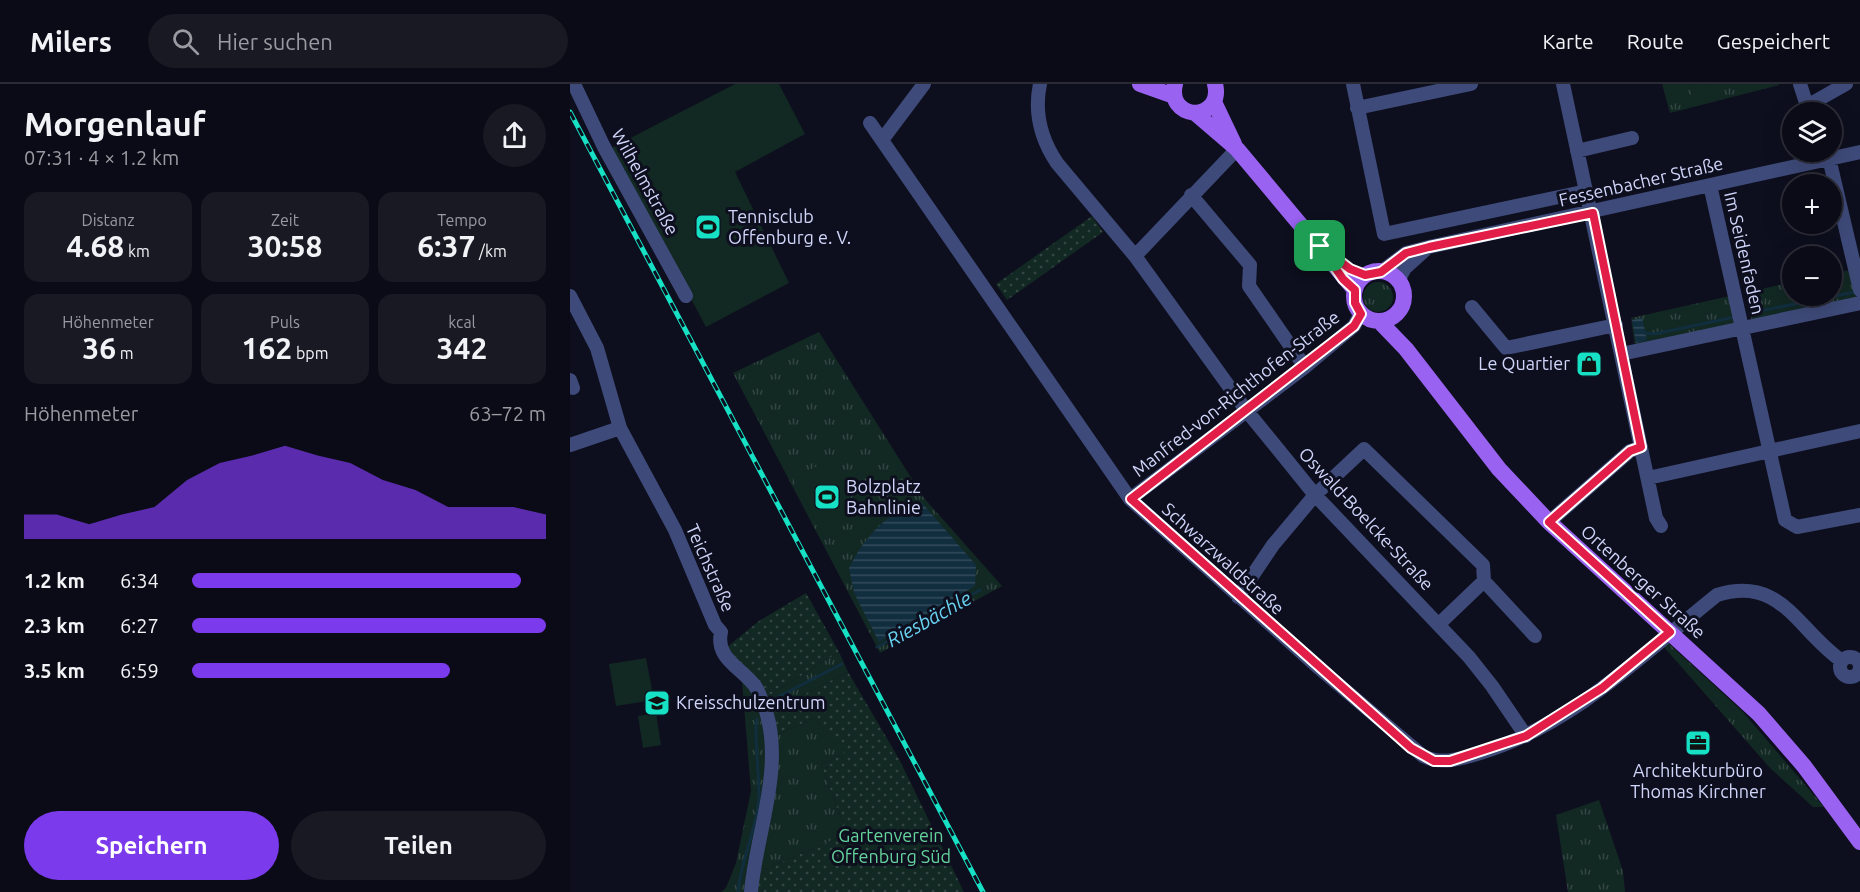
<!DOCTYPE html>
<html lang="de">
<meta charset="utf-8">
<style>
body{margin:0;font-family:Ubuntu,sans-serif;background:#181923;color:#f1f3f6;height:100vh;display:flex;flex-direction:column;font-size:22px;white-space:nowrap}
*{box-sizing:border-box;margin:0}
p{font-size:20px;color:#999ba1}
.icon{flex:none;width:33px;height:33px;fill:none;stroke:currentColor;stroke-width:2;stroke-linecap:round;stroke-linejoin:round}
.map{position:relative;flex:1;overflow:hidden}
.sheet{display:flex;flex-direction:column;background:#0a0b16;width:570px}
.sheet>*{flex:none}
.fabs{position:absolute;left:1212px;top:18px;display:grid;gap:12px}
.fabs a{display:grid;place-items:center;width:60px;height:60px;border-radius:50%;background:#0a0b16;box-shadow:0 6px 24px #0002,0 0 0 2px #2a2b35;font-size:30px}
.pin{position:absolute;display:grid;place-items:center;width:51px;height:51px;color:#fff;margin:-26px;border-radius:12px;box-shadow:0 3px 9px #0006}
.round{display:grid;place-items:center;flex:none;width:63px;height:63px;border-radius:32px;background:#181923}
.summary{display:flex;align-items:center;justify-content:space-between;height:102px;padding:0 24px}
h1{font-size:33px;font-weight:700;line-height:45px}
.stats{display:grid;grid-template-columns:repeat(3,1fr);gap:9px;height:102px;padding:6px 24px}
.stats div{display:grid;align-content:center;border-radius:15px;background:#181923;text-align:center}
.stats b{font-size:30px;font-weight:700}
.stats small{font-size:16px;font-weight:400}
.stats p{font-size:16px}
.chart{height:168px;padding:12px 24px}
.chart p{display:flex;justify-content:space-between}
.chart svg{width:100%;height:108px;margin-top:6px;fill:#7c3aed;opacity:.7}
.action{display:flex;gap:12px;margin-top:auto;padding:12px 24px}
.action a{flex:1;height:69px;border-radius:36px;background:#7c3aed;color:#fff;font-size:24px;font-weight:700;line-height:69px;text-align:center}
.action a+a{background:#181923;color:#f1f3f6}
ul{padding:0 24px;list-style:none;font-size:20px}
li{display:grid;grid-template-columns:96px 72px 1fr;align-items:center;height:45px}
li i{height:15px;border-radius:8px;background:#7c3aed}
header{display:flex;align-items:center;gap:36px;box-sizing:border-box;height:84px;padding:0 30px;background:#0a0b16;border-bottom:2px solid #2a2b35}
header strong{font-size:28px}
nav{display:flex;gap:33px;margin-inline-start:auto;font-size:21px}
.search{width:420px;height:54px;background:#181923;display:flex;align-items:center;gap:15px;box-sizing:border-box;padding:0 21px;border-radius:33px;color:#999ba1;font-size:22px}
main{display:flex;flex:1;min-height:0}
.map>svg:first-child{display:block}
</style>
<header>
<strong>Milers</strong>
<div class="search"><svg class="icon" aria-label="search" viewBox="0 0 24 24"><circle cx="10" cy="10" r="6"/><path d="M15 15l6 6"/></svg>Hier suchen</div>
<nav><a>Karte</a><a>Route</a><a>Gespeichert</a></nav>
</header>
<main>
<section class="sheet">
<div class="summary"><div><h1>Morgenlauf</h1><p>07:31 · 4 × 1.2 km</p></div><a class="round"><svg class="icon" aria-label="share" viewBox="0 0 24 24"><path d="M12 15V3M7 8l5-5 5 5M5 13v7h14v-7"/></svg></a></div>
<div class="stats">
<div><p>Distanz</p><b>4.68<small> km</small></b></div>
<div><p>Zeit</p><b>30:58</b></div>
<div><p>Tempo</p><b>6:37<small> /km</small></b></div>
</div>
<div class="stats">
<div><p>Höhenmeter</p><b>36<small> m</small></b></div>
<div><p>Puls</p><b>162<small> bpm</small></b></div>
<div><p>kcal</p><b>342</b></div>
</div>
<div class="chart"><p><span>Höhenmeter</span>63–72 m</p>
<svg viewBox="0 0 160 44" preserveAspectRatio="none"><path d="M0 44V34L10 34L20 38L30 34L40 31L50 20L60 13L70 10L80 6L90 10L100 13L110 20L120 24L130 31L140 31L150 31L160 34V44z"/></svg>
</div>
<ul>
<li><b>1.2 km</b>6:34<i style="width:93%"></i></li>
<li><b>2.3 km</b>6:27<i style="width:100%"></i></li>
<li><b>3.5 km</b>6:59<i style="width:73%"></i></li>
</ul>
<div class="action"><a>Speichern</a><a>Teilen</a></div>
</section>
<div class="map">
<svg width="1290" height="808" viewBox="0 0 1290 808">
<defs>
<pattern id="grass-tufts" width="24" height="20" patternUnits="userSpaceOnUse" patternTransform="scale(1.5)"><rect width="24" height="20" fill="#122822"/><path d="M3 7l-1-3M5 7V3M7 7l1-3M15 17l-1-3M17 17v-4M19 17l1-3" fill="none" stroke="#334643"/></pattern>
<pattern id="park-dots" width="8" height="8" patternUnits="userSpaceOnUse" patternTransform="scale(1.5)"><rect width="8" height="8" fill="#122822"/><path d="M2 2h.1M6 6h.1" fill="none" stroke="#334643" stroke-width="1.8" stroke-linecap="round"/></pattern>
<pattern id="water-rules" width="6" height="5" patternUnits="userSpaceOnUse" patternTransform="scale(1.5)"><rect width="6" height="5" fill="#112e3f"/><path d="M0 2.5h6" fill="none" stroke="#334b5c"/></pattern>
</defs>
<rect width="100%" height="100%" fill="#0e0f1e"/>
<path fill="url(#grass-tufts)" d="M 1092,0 L 1208,0 L 1209,1 L 1100,29 Z
M 1280,186 L 1287,216 L 1182,238 L 1175,209 L 1222,198 L 1222,212 L 1262,212 L 1262,190 Z
M793 213a15 15 0 1 1 30 0a15 15 0 1 1-30 0Z
M 1160,212 L 1166,241 L 1065,263 L 1061,234 Z
M 249,248 L 354,414 L 432,502 L 310,569 L 163,289 Z
M 1098,559 L 1173,628 L 1254,723 L 1243,723 L 1200,684 L 1094,563 Z
M 269,568 L 278,588 L 201,627 L 198,612 Z
M 172,597 C 217,626 185,762 178,808 L 151,808 L 156,804 L 166,779 L 181,707 Z
M 244,634 L 276,670 L 251,680 L 277,750 L 189,788 L 204,652 Z
M 1029,716 L 1053,787 L 1055,808 L 998,808 L 986,731 Z"/>
<path fill="url(#park-dots)" d="M 522,132 L 533,148 L 437,216 L 426,200 Z
M 236,509 L 269,568 L 198,612 L 157,563 L 189,537 Z
M 278,588 L 329,675 L 394,808 L 188,808 L 189,788 L 277,750 L 251,680 L 275,670 L 244,634 L 204,652 L 201,627 Z"/>
<path fill="#122822" d="M 165,0 L 209,0 L 235,50 L 165,88 L 219,199 L 136,243 L 41,64 Z
M 1119,0 L 1138,0 L 1141,13 L 1123,17 Z
M 260,375 L 291,432 L 254,452 L 223,395 Z
M 76,574 L 84,616 L 46,622 L 39,580 Z
M 86,629 L 91,661 L 73,664 L 68,632 Z"/>
<path fill="url(#water-rules)" d="M 1072,234 L 1077,256 L 1066,259 L 1062,236 Z
M 344,419 L 352,419 L 406,481 L 405,502 L 309,558 L 284,509 L 279,484 C 294,454 313,433 344,419 Z"/>
<g fill="none" stroke-linecap="round" stroke-linejoin="round">
<path stroke="#112e3f" stroke-width="3" d="M 1180,229 L 1285,208
M 1074,249 L 1084,250 L 1165,233
M 307,563 L 410,506
M 202,616 L 272,580
M 168,808 C 171,775 187,745 189,713 C 190,696 183,644 187,635"/>
<path stroke="#3e4a79" stroke-width="14" d="M 4,0 L 34,63 L 116,212
M 470,0 C 464,28 471,55 487,79 L 565,172 L 676,326 L 720,380 L 745,411 L 899,573 L 922,602 L 956,652
M 783,0 L 814,150 L 1017,107
M 993,0 L 1086,434 L 1091,442
M 1230,0 L 1239,28
M 1237,22 L 1276,0
M 787,24 L 901,0
M 300,39 L 560,415 L 749,584 L 853,672 C 872,681 890,675 910,669 C 1003,641 1073,570 1147,511 C 1212,491 1227,546 1272,577
M 312,56 L 354,0
M 1007,67 L 1062,54
M 1259,74 L 1290,206
M 1140,101 L 1215,436 L 1227,443 L 1290,431
M 621,111 L 680,181 L 679,202 L 735,283
M 565,172 L 667,65
M 811,188 L 836,169 L 859,163 L 1290,68
M 828,197 L 835,184 L 855,166
M 0,212 L 27,264 L 50,344 L 105,446 L 145,541 L 151,548 C 145,575 171,583 185,602 C 190,609 193,620 196,627 C 214,686 186,750 181,808
M 902,223 L 936,264 L 1046,241
M 1051,270 L 1290,219
M 0,296 L 3,304
M 0,361 L 50,344
M 1078,394 L 1290,347
M 560,415 L 735,283 L 784,242 L 791,229
M 979,438 L 1060,367 L 1071,363
M 914,497 L 965,552
M 668,513 L 703,461 L 745,411 L 794,365 L 913,481 L 914,497 L 869,540
M1270 583a10 10 0 1 1 20 0a10 10 0 1 1-20 0Z"/>
<path stroke="#9962f0" stroke-width="16" d="M 570,0 L 604,12
M 605,0 C 601,16 609,27 625,29 C 641,27 649,16 645,0
M 644,18 L 664,60
M 625,29 L 667,65 L 785,206
M784 212a25 25 0 1 1 50 0a25 25 0 1 1-50 0Z
M 809,237 L 836,265 L 929,385 L 979,438 L 1189,630 L 1234,682 L 1290,758"/>
<g stroke="#16e1c4" stroke-width="5">
<path id="rail" d="M 0,28 L 413,808"/>
</g>
<use href="#rail" stroke="#0e0f1e" stroke-width="3" stroke-dasharray="9" stroke-linecap="butt"/>
</g>
<g fill="none" stroke-linecap="round" stroke-linejoin="round">
<g stroke="#fff" stroke-width="12">
<path id="route" d="M 1023,129 L 1071,363 L 1060,367 L 979,438 L 1100,548 L 1032,604 L 956,652 L 880,677 L 864,677 L 841,664 L 561,415 L 784,242 L 791,230 L 785,219 L 785,206 L 773,195 L 750,162 L 780,185 L 795,191 L 811,188 L 836,169 L 859,163 Z"/>
</g>
<use href="#route" stroke="#e11d48" stroke-width="8"/>
</g>
<defs>
<g id="stadium-square" transform="scale(1.35)"><rect x="-9" y="-9" width="18" height="18" rx="4" fill="#16e1c4" stroke="#0e0f1e"/><path d="M0-5a6.5 5 0 1 0 0 10a6.5 5 0 1 0 0-10ZM-3.5-1.8h7v3.6h-7Z" fill="#111"/></g>
<g id="shop-square" transform="scale(1.35)"><rect x="-9" y="-9" width="18" height="18" rx="4" fill="#16e1c4" stroke="#0e0f1e"/><path d="M-5-2.5h2.3a2.7 3.5 0 0 1 5.4 0H5L5.5 6h-11ZM-1.5-2.5h3a1.5 2.3 0 0 0-3 0Z" fill="#111"/></g>
<g id="school-square" transform="scale(1.35)"><rect x="-9" y="-9" width="18" height="18" rx="4" fill="#16e1c4" stroke="#0e0f1e"/><path d="M0-5L7-2L0 1L-7-2ZM-4 1L0 2.5L4 1V4Q0 6-4 4Z" fill="#111"/></g>
<g id="office-square" transform="scale(1.35)"><rect x="-9" y="-9" width="18" height="18" rx="4" fill="#16e1c4" stroke="#0e0f1e"/><path d="M-6-3h4V-5.5h4V-3h4V5H-6ZM-1-4.5V-3h2v-1.5ZM-6 0V1H6V0Z" fill="#111"/></g>
</defs>
<g fill-rule="evenodd">
<use href="#stadium-square" x="138" y="143"/>
<use href="#shop-square" x="1019" y="280"/>
<use href="#stadium-square" x="257" y="413"/>
<use href="#school-square" x="87" y="619"/>
<use href="#office-square" x="1128" y="659"/>
</g>
<g text-anchor="middle" stroke-width="6" stroke-linejoin="round" paint-order="stroke">
<g font-size="18" fill="#d0d5fa" stroke="#0e0f1e">
<text transform="translate(75 98) rotate(61)" y="6">Wilhelmstraße</text>
<text transform="translate(1071 98) rotate(-13)" y="6">Fessenbacher Straße</text>
<text transform="translate(1174 169) rotate(77)" y="6">Im Seidenfaden</text>
<text transform="translate(666 310) rotate(-38)" y="6">Manfred-von-Richthofen-Straße</text>
<text transform="translate(796 435) rotate(47)" y="6">Oswald-Boelcke-Straße</text>
<text transform="translate(653 475) rotate(42)" y="6">Schwarzwaldstraße</text>
<text transform="translate(140 484) rotate(66)" y="6">Teichstraße</text>
<text transform="translate(1073 498) rotate(42)" y="6">Ortenberger Straße</text>
</g>
<g font-size="18" fill="#d0d5fa" stroke="#0e0f1e" text-anchor="start">
<text x="158" y="139">Tennisclub<tspan x="158" dy="21">Offenburg e. V.</tspan></text>
<text x="1000" y="286" text-anchor="end">Le Quartier</text>
<text x="276" y="409">Bolzplatz<tspan x="276" dy="21">Bahnlinie</tspan></text>
<text x="106" y="625">Kreisschulzentrum</text>
<text x="1128" y="693" text-anchor="middle">Architekturbüro<tspan x="1128" dy="21">Thomas Kirchner</tspan></text>
</g>
<g font-size="18" fill="#64d39c" stroke="#0e0f1e">
<text x="321" y="758">Gartenverein<tspan x="321" dy="21">Offenburg Süd</tspan></text>
</g>
<g font-size="20" font-style="italic" fill="#68d2f0" stroke="#0e0f1e">
<text transform="translate(359 535) rotate(-29)" y="7">Riesbächle</text>
</g>
</g>
</svg>
<div class="fabs">
<a><svg class="icon" aria-label="layers" viewBox="0 0 24 24"><path d="M12 4l9 5-9 5-9-5zM3 14l9 5 9-5"/></svg></a>
<a>+</a>
<a>−</a>
</div>
<div class="pin" style="left:750px;top:162px;background:#1e9e55"><svg class="icon" aria-label="arrive" viewBox="0 0 24 24"><path d="M6 21V4h12l-3 4 3 4H6"/></svg></div>
</div>
</main>
